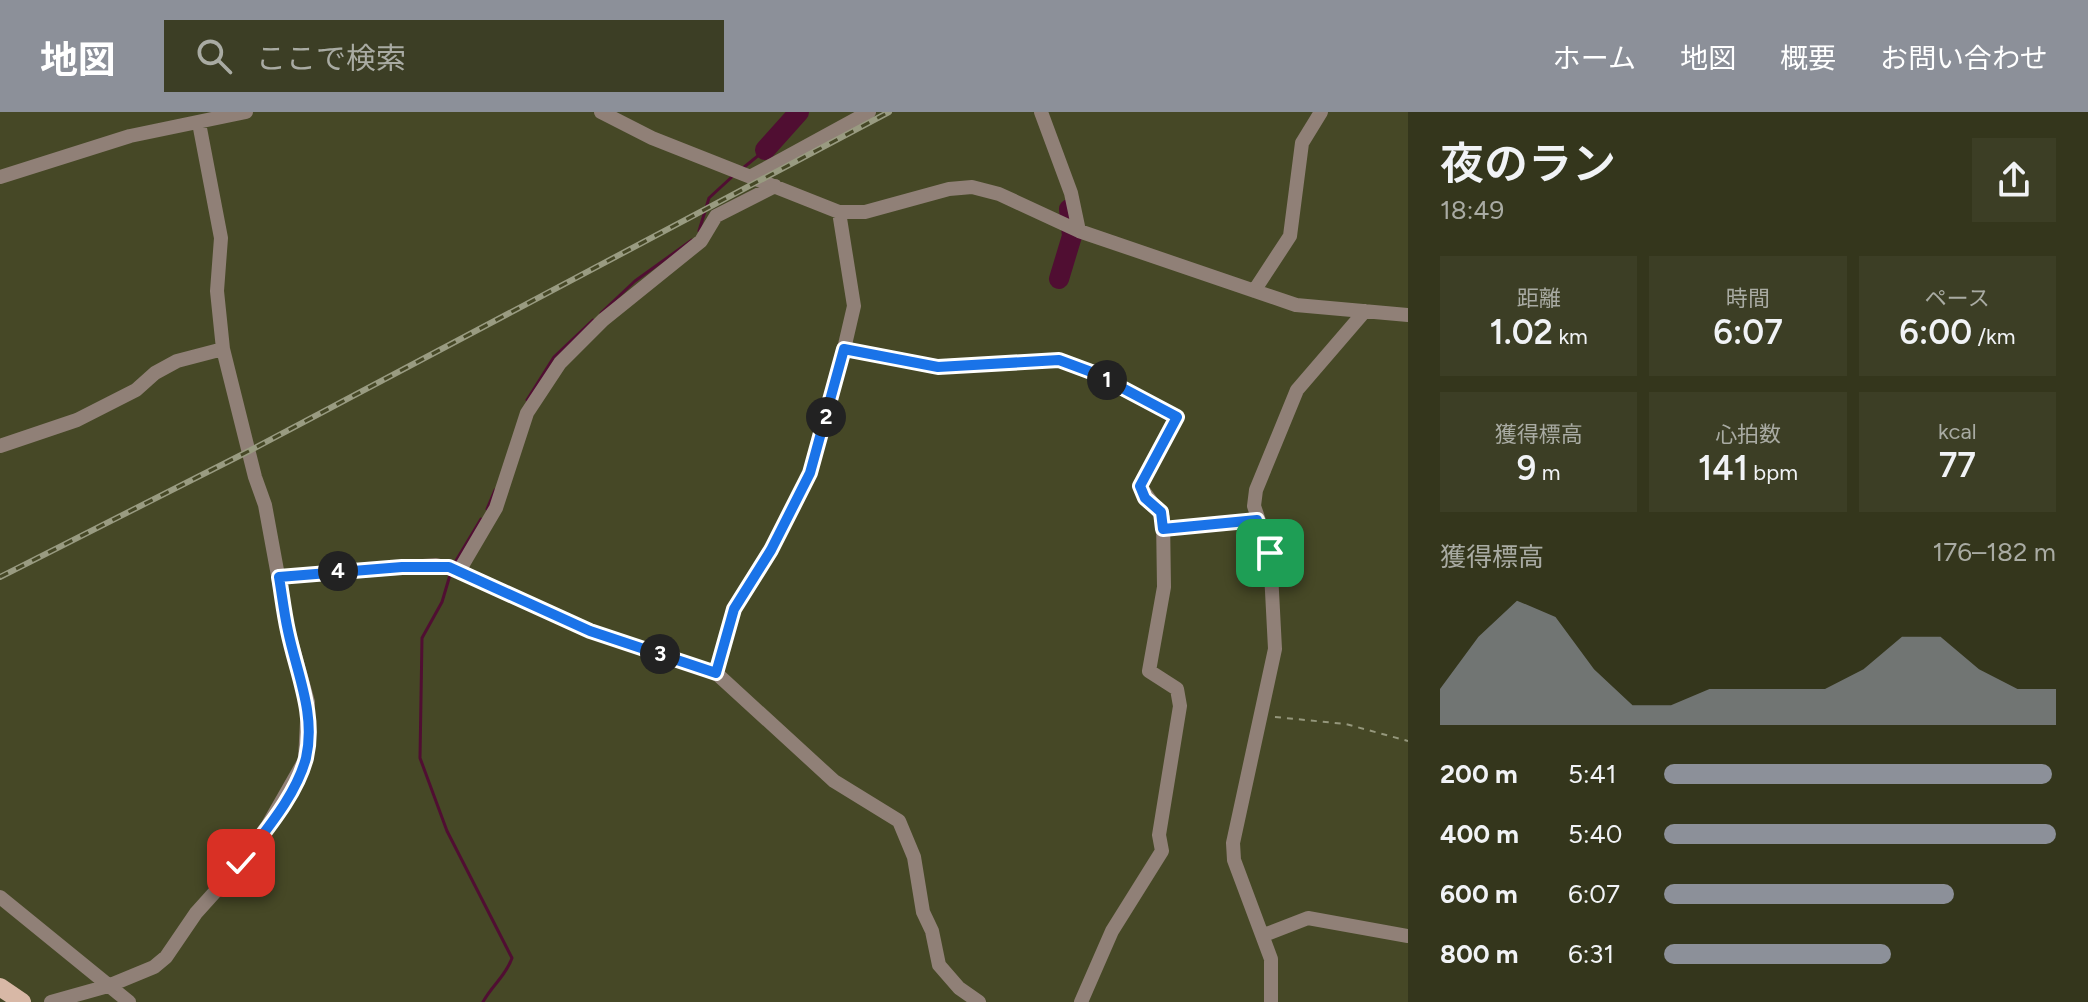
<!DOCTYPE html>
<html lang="ja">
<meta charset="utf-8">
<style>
body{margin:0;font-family:Figtree,"Noto Sans JP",sans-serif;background:#3c3e25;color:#f1f3f6;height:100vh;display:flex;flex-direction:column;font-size:30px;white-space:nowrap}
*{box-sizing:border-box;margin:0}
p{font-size:26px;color:#a9aba3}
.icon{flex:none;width:44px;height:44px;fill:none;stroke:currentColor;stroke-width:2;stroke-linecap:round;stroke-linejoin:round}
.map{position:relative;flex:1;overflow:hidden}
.panel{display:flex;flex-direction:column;background:#34361c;width:680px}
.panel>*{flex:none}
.pin{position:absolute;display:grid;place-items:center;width:68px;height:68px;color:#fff;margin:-34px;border-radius:16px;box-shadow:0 4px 12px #0006}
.km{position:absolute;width:40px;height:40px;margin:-20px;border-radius:50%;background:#222;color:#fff;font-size:22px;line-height:40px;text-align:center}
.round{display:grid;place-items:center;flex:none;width:84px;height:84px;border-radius:0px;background:#3c3e25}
.summary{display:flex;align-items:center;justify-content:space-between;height:136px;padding:0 32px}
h1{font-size:44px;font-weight:600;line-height:60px}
.stats{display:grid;grid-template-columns:repeat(3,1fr);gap:12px;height:136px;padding:8px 32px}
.stats div{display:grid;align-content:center;border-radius:0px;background:#3c3e25;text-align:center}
.stats b{font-size:34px;font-weight:600}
.stats small{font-size:22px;font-weight:400}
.stats p{font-size:22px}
.chart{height:224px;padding:16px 32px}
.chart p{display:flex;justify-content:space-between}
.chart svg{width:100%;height:144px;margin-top:8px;fill:#8c9099;opacity:.7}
ul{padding:0 32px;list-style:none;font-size:26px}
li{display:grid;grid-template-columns:128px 96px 1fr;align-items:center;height:60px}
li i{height:20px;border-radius:10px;background:#8c9099}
header{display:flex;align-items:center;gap:48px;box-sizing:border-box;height:112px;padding:0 40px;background:#8c9099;color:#fff}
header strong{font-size:38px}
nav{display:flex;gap:44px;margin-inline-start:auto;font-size:28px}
.search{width:560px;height:72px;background:#3c3e25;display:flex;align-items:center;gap:20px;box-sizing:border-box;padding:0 28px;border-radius:0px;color:#a9aba3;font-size:30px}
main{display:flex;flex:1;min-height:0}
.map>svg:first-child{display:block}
</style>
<header>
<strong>地図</strong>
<div class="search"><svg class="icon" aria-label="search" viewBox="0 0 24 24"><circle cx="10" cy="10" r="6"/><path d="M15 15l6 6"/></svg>ここで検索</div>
<nav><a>ホーム</a><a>地図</a><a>概要</a><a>お問い合わせ</a></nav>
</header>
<main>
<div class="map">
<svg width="1408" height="890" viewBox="0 0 1408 890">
<rect width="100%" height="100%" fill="#464826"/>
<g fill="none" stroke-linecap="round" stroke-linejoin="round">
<path stroke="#500e32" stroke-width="3" d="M 743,56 L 765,38
M 699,119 L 709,86 L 734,63
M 601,201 L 635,169 L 692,128
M 527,288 L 554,245 L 593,208
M 487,397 L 495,378
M 454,452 L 481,407
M 450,463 L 442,490 L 422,526 L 420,646 L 447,719 L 512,846 C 506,864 492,873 483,890"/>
<path stroke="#500e32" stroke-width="20" d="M 765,38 L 799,0
M 1059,167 L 1072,124 L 1069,97"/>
<path stroke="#95977c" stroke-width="2" stroke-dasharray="6 6" stroke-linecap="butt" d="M 1275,605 L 1346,612 L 1408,629"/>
<path stroke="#908077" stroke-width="14" d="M 601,0 L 652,26 L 839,100 L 865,100 L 949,77 L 972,75 L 999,82 L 1079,119 L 1296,193 L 1408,203
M 1041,0 L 1071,81 L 1079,119
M 0,65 L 130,24 L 246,0
M 750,65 L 869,0
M 839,100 L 854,194 L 844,237 L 938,255 L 1059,248 L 1094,261 L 1177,305 L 1140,374 L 1163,406 L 1164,475 L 1149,559 L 1177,577 L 1180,594 L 1159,723 L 1162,739 L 1112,819 L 1081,890
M 1254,179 L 1290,124 L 1302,31 L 1321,0
M 0,334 L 77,308 L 136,278 L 155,261 L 177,249 L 223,237
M 1163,417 L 1257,408
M 459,459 L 590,519 L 716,561 L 834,669 L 899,709 L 914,745 L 923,800 L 932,819 L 939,853 L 959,876 L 979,890
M 279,465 L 436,453 L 459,459 L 496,396 L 527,301 L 560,251 L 603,208 L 701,129 L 716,104 L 775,74
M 716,561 L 734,497 L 771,438 L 810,361 L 844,237
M 0,785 L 129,890
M 1264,823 L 1308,806 L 1408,824
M 51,890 L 108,874 L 154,855 L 166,845 L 196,801 L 241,751 L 268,713 L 305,648 L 308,590 L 288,518 L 265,393 L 255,365 L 223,237 L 217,179 L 221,126 L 199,11
M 1271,890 L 1271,847 L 1234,748 L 1233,731 L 1275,537 L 1270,441 L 1254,394 L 1256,378 L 1297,278 L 1365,199"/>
<path stroke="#d8b8a6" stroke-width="18" d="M 0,875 L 22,890"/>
<g stroke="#999b81" stroke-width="6">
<path id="rail" d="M 0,465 L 249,339 L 889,0"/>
</g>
<use href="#rail" stroke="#464826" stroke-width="3" stroke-dasharray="9" stroke-linecap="butt"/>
</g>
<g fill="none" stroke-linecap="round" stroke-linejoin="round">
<g stroke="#fff" stroke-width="16">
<path id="route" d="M 241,751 C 264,720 296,684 306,646 C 316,602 297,562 288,519 C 284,501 282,483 279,465 L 402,455 L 449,455 L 590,519 L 716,561 L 734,497 L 771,438 L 810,361 L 844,237 L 938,255 L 1059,248 L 1094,261 L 1177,305 L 1140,374 L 1145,386 L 1161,400 L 1163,417 L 1257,408 L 1270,441"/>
</g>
<use href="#route" stroke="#1a73e8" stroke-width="10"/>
</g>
</svg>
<div class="pin" style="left:1270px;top:441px;background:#1e9e55"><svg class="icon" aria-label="arrive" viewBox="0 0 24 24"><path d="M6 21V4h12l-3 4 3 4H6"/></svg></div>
<div class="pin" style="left:241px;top:751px;background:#d93025"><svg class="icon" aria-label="check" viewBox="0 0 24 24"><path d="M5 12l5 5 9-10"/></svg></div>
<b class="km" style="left:1107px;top:268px">1</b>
<b class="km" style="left:826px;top:305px">2</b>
<b class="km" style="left:660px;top:542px">3</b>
<b class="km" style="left:338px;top:459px">4</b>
</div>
<section class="panel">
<div class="summary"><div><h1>夜のラン</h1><p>18:49</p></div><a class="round"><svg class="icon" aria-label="share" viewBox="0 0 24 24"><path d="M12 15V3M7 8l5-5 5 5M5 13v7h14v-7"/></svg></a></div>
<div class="stats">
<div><p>距離</p><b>1.02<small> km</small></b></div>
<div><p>時間</p><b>6:07</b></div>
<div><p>ペース</p><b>6:00<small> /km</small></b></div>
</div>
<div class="stats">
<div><p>獲得標高</p><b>9<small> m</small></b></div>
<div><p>心拍数</p><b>141<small> bpm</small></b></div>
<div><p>kcal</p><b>77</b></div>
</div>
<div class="chart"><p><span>獲得標高</span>176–182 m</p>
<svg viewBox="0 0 160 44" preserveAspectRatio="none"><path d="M0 44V33L10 17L20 6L30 11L40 27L50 38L60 38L70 33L80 33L90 33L100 33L110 27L120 17L130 17L140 27L150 33L160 33V44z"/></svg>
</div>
<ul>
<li><b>200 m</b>5:41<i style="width:99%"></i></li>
<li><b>400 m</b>5:40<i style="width:100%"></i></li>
<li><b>600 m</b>6:07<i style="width:74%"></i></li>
<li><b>800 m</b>6:31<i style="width:58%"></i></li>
</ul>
</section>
</main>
